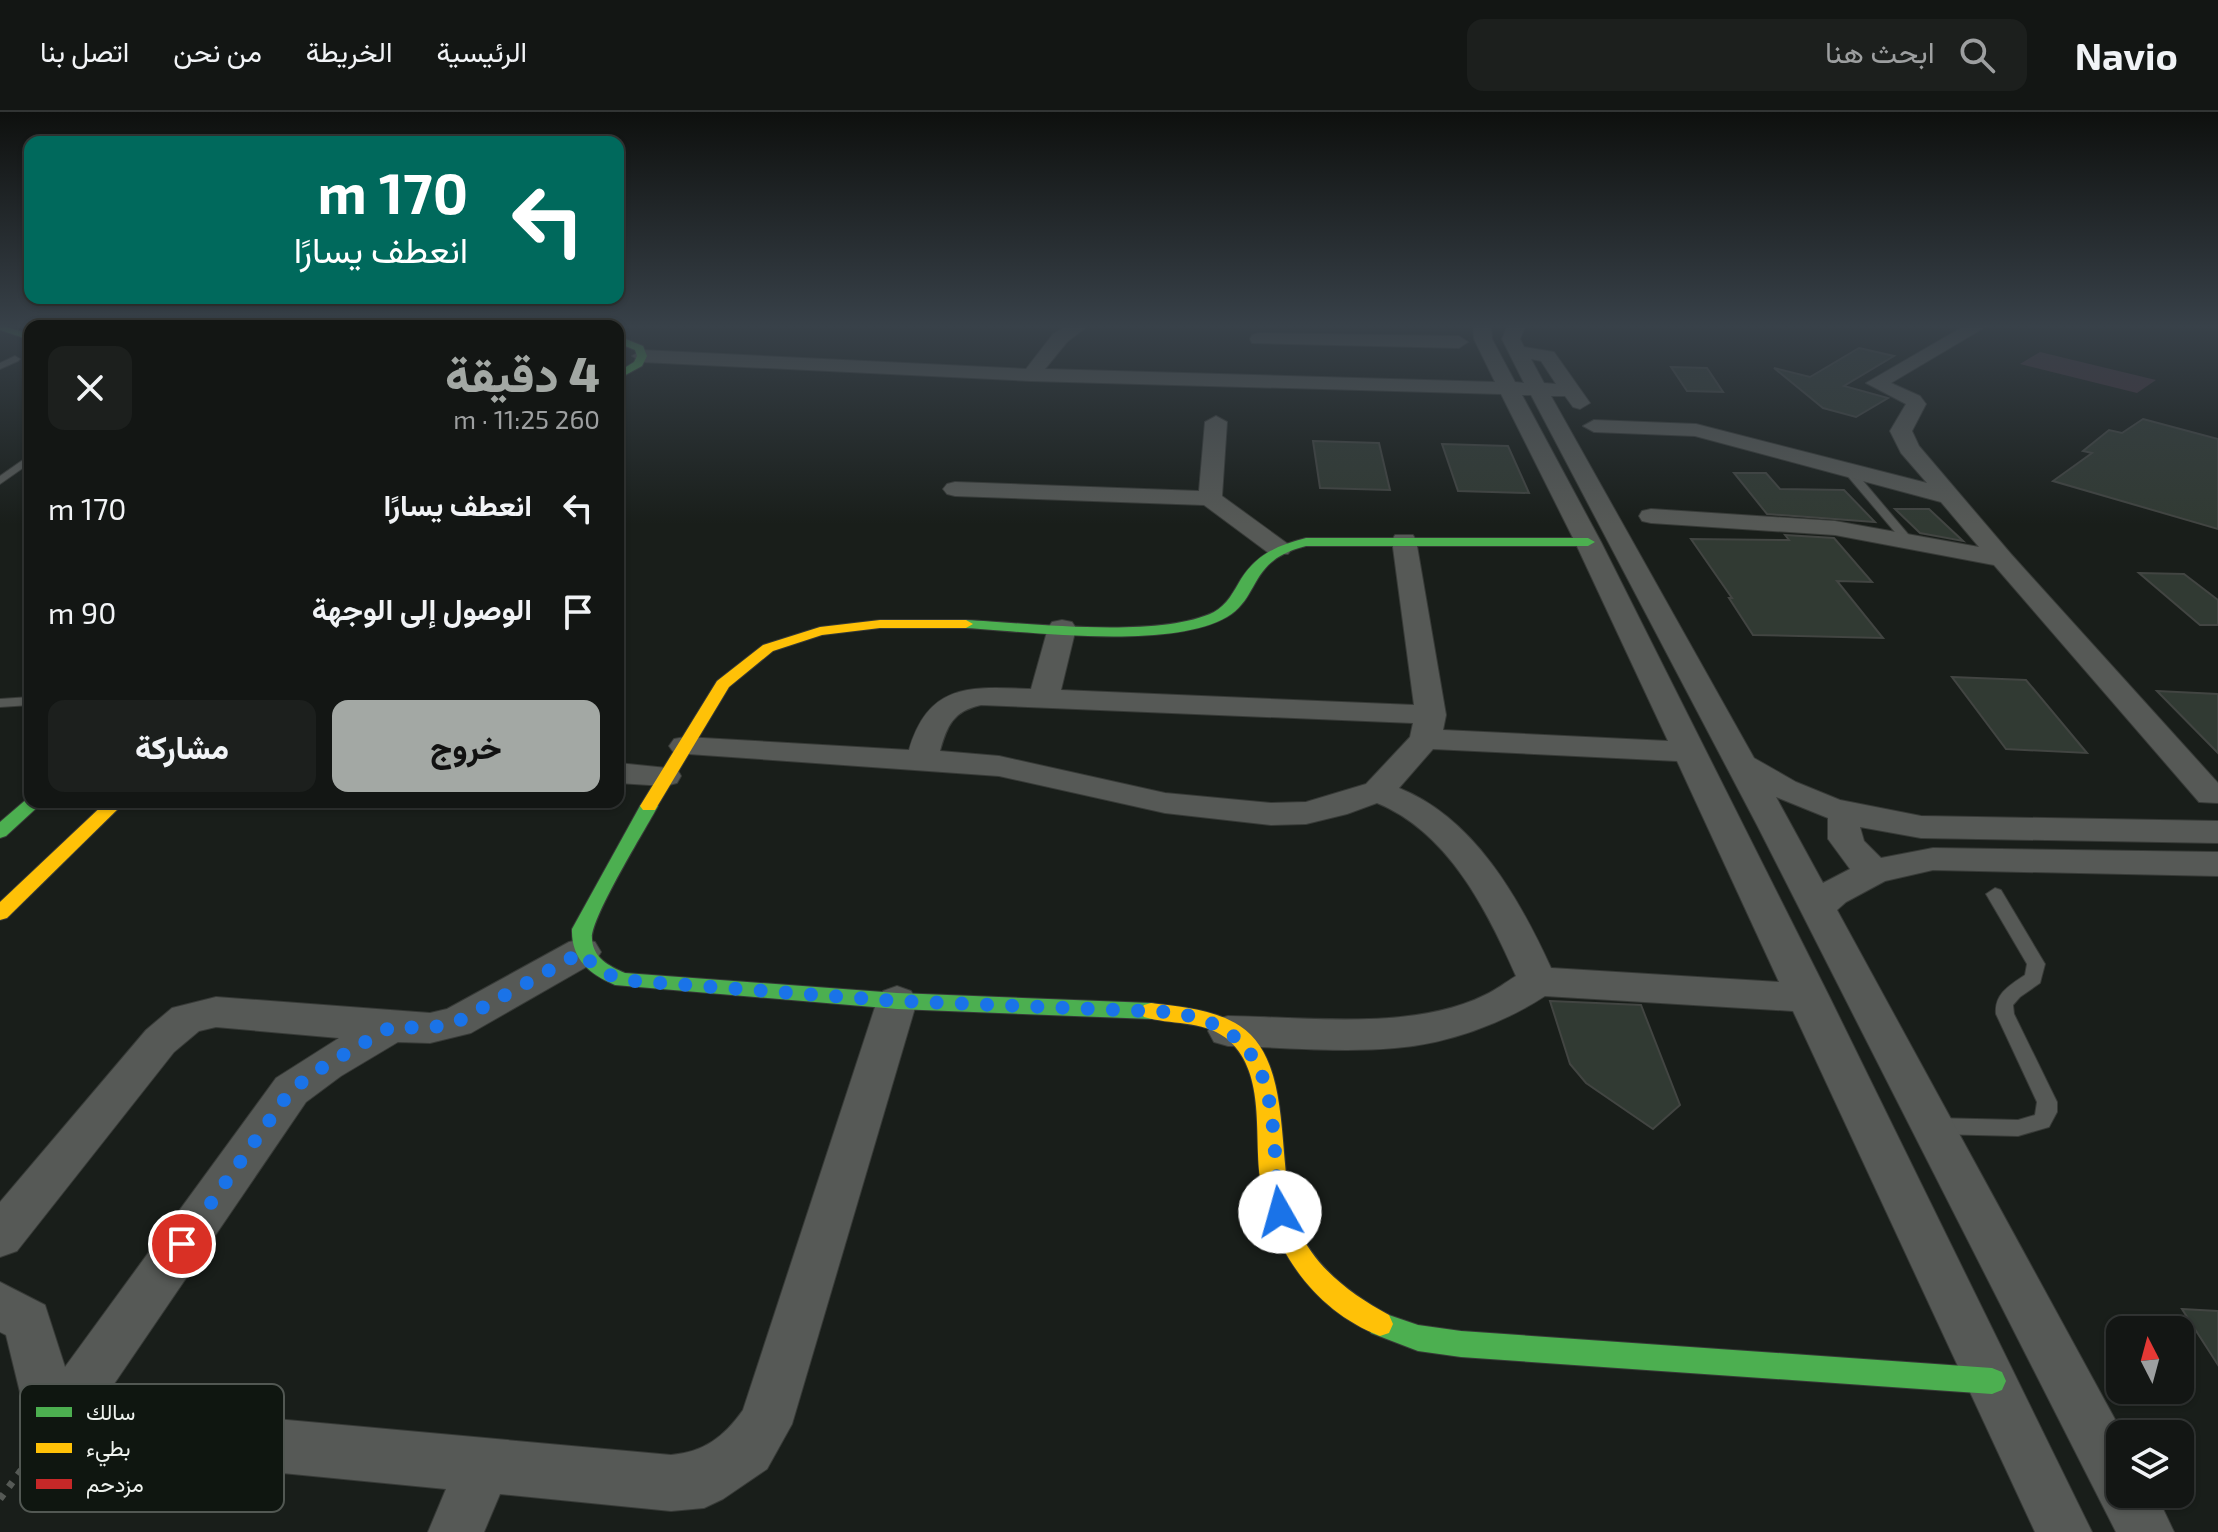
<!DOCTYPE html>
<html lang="ar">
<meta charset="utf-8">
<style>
:root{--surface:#131614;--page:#1c1f1d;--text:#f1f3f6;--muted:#9d9fa0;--line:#323534;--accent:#a3a8a4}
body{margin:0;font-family:"Exo 2",Vazirmatn,sans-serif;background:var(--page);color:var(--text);direction:rtl;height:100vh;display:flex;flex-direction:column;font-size:30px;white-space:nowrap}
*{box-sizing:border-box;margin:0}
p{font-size:26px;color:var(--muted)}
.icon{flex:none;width:44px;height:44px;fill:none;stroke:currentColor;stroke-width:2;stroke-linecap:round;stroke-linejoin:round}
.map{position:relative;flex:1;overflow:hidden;direction:ltr}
.panel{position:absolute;left:24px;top:208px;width:600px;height:488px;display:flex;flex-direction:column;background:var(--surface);border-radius:16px;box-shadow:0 2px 6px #0004,0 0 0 2px var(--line);direction:rtl}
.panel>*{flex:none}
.top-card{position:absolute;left:24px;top:24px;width:600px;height:168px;border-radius:16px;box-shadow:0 2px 6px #0004,0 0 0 2px var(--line);direction:rtl;background:#00695c;color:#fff;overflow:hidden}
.needle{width:52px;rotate:354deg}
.controls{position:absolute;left:2106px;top:1204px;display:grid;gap:16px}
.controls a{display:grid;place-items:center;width:88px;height:88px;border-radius:16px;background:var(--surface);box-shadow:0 2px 6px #0004,0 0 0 2px var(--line);font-size:40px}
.pin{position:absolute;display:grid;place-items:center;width:68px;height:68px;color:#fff;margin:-34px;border:4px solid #fff;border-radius:50%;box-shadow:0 2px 8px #0007}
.me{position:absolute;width:88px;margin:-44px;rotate:353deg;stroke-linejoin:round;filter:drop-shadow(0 0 6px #0008)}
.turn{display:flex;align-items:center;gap:28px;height:168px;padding:0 24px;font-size:36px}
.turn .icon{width:104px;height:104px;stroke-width:2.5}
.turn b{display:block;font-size:56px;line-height:68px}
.round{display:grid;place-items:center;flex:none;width:84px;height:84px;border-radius:16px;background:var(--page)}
.summary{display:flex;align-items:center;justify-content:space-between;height:136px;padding:0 24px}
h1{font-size:48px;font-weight:800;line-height:60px;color:var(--accent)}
.action{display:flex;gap:16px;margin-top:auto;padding:16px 24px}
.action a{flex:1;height:92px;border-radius:16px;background:var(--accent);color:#111;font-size:32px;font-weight:800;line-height:92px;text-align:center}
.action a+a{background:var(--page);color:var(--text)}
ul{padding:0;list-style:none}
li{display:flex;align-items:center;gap:24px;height:104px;padding:0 24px}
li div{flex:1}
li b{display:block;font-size:30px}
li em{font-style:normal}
header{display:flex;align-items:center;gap:48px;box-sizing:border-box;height:112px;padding:0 40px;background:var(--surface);border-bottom:2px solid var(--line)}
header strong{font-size:38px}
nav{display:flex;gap:44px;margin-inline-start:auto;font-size:28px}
.search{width:560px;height:72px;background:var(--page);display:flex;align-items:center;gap:20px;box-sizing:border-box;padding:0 28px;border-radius:16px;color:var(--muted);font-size:30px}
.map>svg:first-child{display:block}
</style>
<header>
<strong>Navio</strong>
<div class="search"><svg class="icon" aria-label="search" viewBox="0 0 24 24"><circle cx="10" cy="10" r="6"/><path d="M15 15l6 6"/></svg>ابحث هنا</div>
<nav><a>الرئيسية</a><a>الخريطة</a><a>من نحن</a><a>اتصل بنا</a></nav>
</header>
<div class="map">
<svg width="2218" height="1420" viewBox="0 0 2218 1420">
<rect width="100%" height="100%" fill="#191e1a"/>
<!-- green -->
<polygon fill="#43323c" points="2040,240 2156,268 2137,281 2020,252"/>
<!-- building -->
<g fill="#313a33" stroke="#424542" stroke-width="2">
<polygon points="1859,236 1894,244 1844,274 1888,286 1856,305 1823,296 1774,256 1810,265"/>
<polygon points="1671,255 1707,256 1723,280 1687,279"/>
<polygon points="2143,307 2218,327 2218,417 2053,369 2092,341 2083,339 2109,318 2122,321"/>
<polygon points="1313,329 1379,331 1390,378 1320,376"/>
<polygon points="1442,332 1508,334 1529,381 1458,379"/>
<polygon points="1734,361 1766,361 1780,377 1844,378 1875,410 1767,402"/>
<polygon points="1895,397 1929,397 1963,429 1920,421"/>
<polygon points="1785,423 1834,426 1872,470 1837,469 1883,526 1753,523 1729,486 1732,486 1691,427 1789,428"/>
<polygon points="2139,461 2184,462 2218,488 2218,513 2200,513"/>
<polygon points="1952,565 2026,568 2087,641 2006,637"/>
<polygon points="2157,579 2218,582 2218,641"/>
<polygon points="1550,889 1641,893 1680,993 1653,1017 1586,971 1570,952"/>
<polygon points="2182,1197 2218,1199 2218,1253"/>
</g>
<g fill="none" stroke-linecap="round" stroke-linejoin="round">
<!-- lane casing -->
<g stroke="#373a37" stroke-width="2">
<g id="lane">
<polygon points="15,244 20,247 18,249 0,257 0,251"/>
<polygon points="30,343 30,351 0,372 0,364"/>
<polygon points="1845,357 1853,357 1913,428 1913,432 1905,432 1845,361"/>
<polygon points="30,585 30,593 0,595 0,587"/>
<path d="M1995,776L2001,778L2045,852L2040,871L2020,885L2013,893L2014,902L2057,990V1000L2049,1015L2018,1024L1935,1022L1928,1020L1925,1014L1928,1008L1935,1006L2018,1008L2035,1003L2037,990L1996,902C1994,882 2010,873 2025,863L2027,852L1986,782Z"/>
</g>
</g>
<!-- street casing -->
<g stroke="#373a37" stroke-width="2">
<g id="street">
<path d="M1068,213H1089L1067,230L1045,257L1495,270L1474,227L1473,213H1491L1492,227L1515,270L1524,271L1502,227L1508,213H1526L1520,227L1524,235L1554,240L1590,291L1580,297L1573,295L1565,284H1551L1754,646L1796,670L1840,688L1921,704L2218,709V731L1921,726L1860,715L1864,729L1881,746L1933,736L2218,740V764L1933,758L1885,769L1846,790L1837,798L2123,1322H2120V1382H2156L2174,1420H2116L1757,713L1531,283H1522L1601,430L1830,886L2092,1420H2035L1793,899L1545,884C1502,912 1447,932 1395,936C1340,941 1283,935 1228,934L1214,930L1208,919L1214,908L1228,904C1306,905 1413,919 1485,883C1496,878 1506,870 1516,864C1487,798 1448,720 1377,691L1347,702L1306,712L1271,713L1165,701L999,664L674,641L669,634L674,627L685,625L909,638C929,570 971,575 1031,577L1048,516L1052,510L1062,508L1072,510L1076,516L1061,578L1414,593L1392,428L1395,423H1413L1416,428L1446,603L1443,618L1668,629L1575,430L1501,282L1031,269L642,250L632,244L642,238L1026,257L1053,222ZM1531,247L1541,249L1556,272L1544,271ZM981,593L1413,611L1410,625L1366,672L1306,690L1271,691L1165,681L999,644L940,639C947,614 953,599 981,593ZM1433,637L1677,649L1779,870L1551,856C1519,786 1474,706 1399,676ZM1776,685L1828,706V727L1850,757L1823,771Z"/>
<polygon points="1966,213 1987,214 1891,271 1920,284 1926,292 1912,319 1919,334 2011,442 2218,671 2218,691 2199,690 1994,453 1835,423 1651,411 1642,409 1639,404 1642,399 1651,397 1835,409 1979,435 1941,390 1695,324 1594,320 1583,314 1594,308 1696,312 1927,371 1901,341 1890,319 1906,292 1866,271"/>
<polygon points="1259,221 1459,224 1468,230 1459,236 1252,231 1250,227 1252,223"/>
<polygon points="1216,304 1227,310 1222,384 1288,432 1292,437 1288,442 1270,442 1204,393 955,384 947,382 943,377 947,372 955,370 1199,379 1205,310"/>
<polygon points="618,651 677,657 681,664 677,671 665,674 618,671"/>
<path d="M582,827L595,830L601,840L595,850L471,921L430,931L398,930L341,964L306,990L101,1291L671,1343C704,1340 724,1325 743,1298L877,889L883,879L897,874L911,879L917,889L792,1312L767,1357L723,1387L704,1396L671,1399L500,1382L484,1420H428L446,1377L55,1339L36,1332L28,1313L6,1223L0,1220V1170L45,1193L65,1255L276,966L339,926L216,915L199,919L174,940L17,1139L0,1145V1090L146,918L172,896L216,885L430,901L447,897L569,830Z"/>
</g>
</g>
<!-- fast casing -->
<g stroke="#373a37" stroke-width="2">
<g id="fast">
<polygon points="0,213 30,222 30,228 0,218"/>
<polygon points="618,224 643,234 647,244 642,254 618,267 618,260 634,250 637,244 635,238 618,231"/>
<path d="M1306,426H1588L1595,430L1588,434H1306C1248,448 1261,485 1227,505C1170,538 1032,520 966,516L959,512L966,508C1029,511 1160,527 1214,500C1227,493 1234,479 1241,467C1257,442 1278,433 1306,426Z"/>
<polygon points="28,686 30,690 43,690 6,724 0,726 0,710"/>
<path d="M649,689L658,694C645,718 590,807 592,827C593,846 609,854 625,861L897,881L1151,891L1158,893L1162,899L1158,905L1151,907L897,897L615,873C589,862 571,847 572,817L640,694Z"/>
<polygon points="1380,1200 1418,1213 1461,1219 1992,1256 2002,1260 2006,1269 2002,1278 1992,1282 1461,1245 1418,1239 1371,1221 1367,1212 1371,1203"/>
</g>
</g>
<!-- slow casing -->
<g stroke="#373a37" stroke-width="2">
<g id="slow">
<polygon points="880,508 966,508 973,512 966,516 880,516 822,523 773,539 729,575 655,698 643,698 640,694 717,569 763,533 820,515"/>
<polygon points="106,690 125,690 7,806 0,808 0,790"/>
<path d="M1151,891C1181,895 1214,897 1240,914C1297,952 1273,1057 1298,1116C1315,1156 1352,1183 1389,1203L1393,1212L1389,1221L1380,1224C1313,1198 1270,1135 1260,1065C1254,1020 1266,958 1226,926C1202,908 1170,913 1144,905L1140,899L1144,893Z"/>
</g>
</g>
<!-- jam casing -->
<g stroke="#373a37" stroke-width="2">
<polygon id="jam" points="577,213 588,213 576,214"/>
</g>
<!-- path -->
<polyline stroke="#565a56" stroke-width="7" stroke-dasharray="6 9" stroke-linecap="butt" points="0,1387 33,1342"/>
<!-- lane -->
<use href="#lane" fill="#565956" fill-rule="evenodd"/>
<!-- street -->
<use href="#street" fill="#565956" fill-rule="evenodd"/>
<!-- fast -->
<use href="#fast" fill="#4caf50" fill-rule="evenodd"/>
<!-- slow -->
<use href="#slow" fill="#ffc107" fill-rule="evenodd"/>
<!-- jam -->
<use href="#jam" fill="#c62828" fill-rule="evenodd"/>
</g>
<!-- sky -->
<linearGradient id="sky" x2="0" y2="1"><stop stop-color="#0e100e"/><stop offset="0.52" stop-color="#384149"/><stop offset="1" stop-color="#384149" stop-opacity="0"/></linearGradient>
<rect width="2218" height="412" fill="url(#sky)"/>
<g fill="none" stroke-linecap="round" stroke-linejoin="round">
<!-- route -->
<path stroke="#1a73e8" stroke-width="14" stroke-dasharray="0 25.2" d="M182,1132L291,978L326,953L391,915L430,916L457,910L582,840C593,855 604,861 622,868L897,889L1170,900C1288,918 1268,1006 1280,1100"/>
</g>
<!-- legend -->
<rect x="20" y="1272" width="264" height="128" rx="12" fill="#0f1610" stroke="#525853" stroke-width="2"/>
<rect x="36" y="1295" width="36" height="10" fill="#4caf50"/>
<rect x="36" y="1331" width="36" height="10" fill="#ffc107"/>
<rect x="36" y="1367" width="36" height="10" fill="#c62828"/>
<g font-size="22" fill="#eef2ee">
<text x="86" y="1308">سالك</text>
<text x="86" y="1344">بطيء</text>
<text x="86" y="1380">مزدحم</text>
</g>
</svg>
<div class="controls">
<a><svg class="needle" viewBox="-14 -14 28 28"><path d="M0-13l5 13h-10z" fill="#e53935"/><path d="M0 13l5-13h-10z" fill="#9d9fa0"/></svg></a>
<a><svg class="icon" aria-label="layers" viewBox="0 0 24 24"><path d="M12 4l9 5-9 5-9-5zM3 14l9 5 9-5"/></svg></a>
</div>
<div class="pin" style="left:182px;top:1132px;background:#d93025"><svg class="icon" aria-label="arrive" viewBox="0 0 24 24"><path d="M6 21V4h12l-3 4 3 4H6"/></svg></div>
<svg class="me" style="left:1280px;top:1100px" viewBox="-20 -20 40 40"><circle r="19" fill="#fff"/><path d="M0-13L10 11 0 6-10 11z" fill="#1a73e8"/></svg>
<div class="top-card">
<div class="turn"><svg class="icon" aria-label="left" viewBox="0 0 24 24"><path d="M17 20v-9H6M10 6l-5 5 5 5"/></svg><div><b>170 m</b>انعطف يسارًا</div></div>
</div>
<section class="panel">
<div class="summary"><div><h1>4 دقيقة</h1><p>260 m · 11:25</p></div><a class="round"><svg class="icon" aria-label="close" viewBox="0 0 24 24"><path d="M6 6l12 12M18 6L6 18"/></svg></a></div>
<ul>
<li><svg class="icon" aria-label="left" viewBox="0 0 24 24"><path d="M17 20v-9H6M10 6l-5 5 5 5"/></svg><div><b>انعطف يسارًا</b></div><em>170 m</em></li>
<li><svg class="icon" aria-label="arrive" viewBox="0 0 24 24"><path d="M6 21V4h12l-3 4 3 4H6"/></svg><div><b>الوصول إلى الوجهة</b></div><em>90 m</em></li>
</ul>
<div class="action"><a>خروج</a><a>مشاركة</a></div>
</section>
</div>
